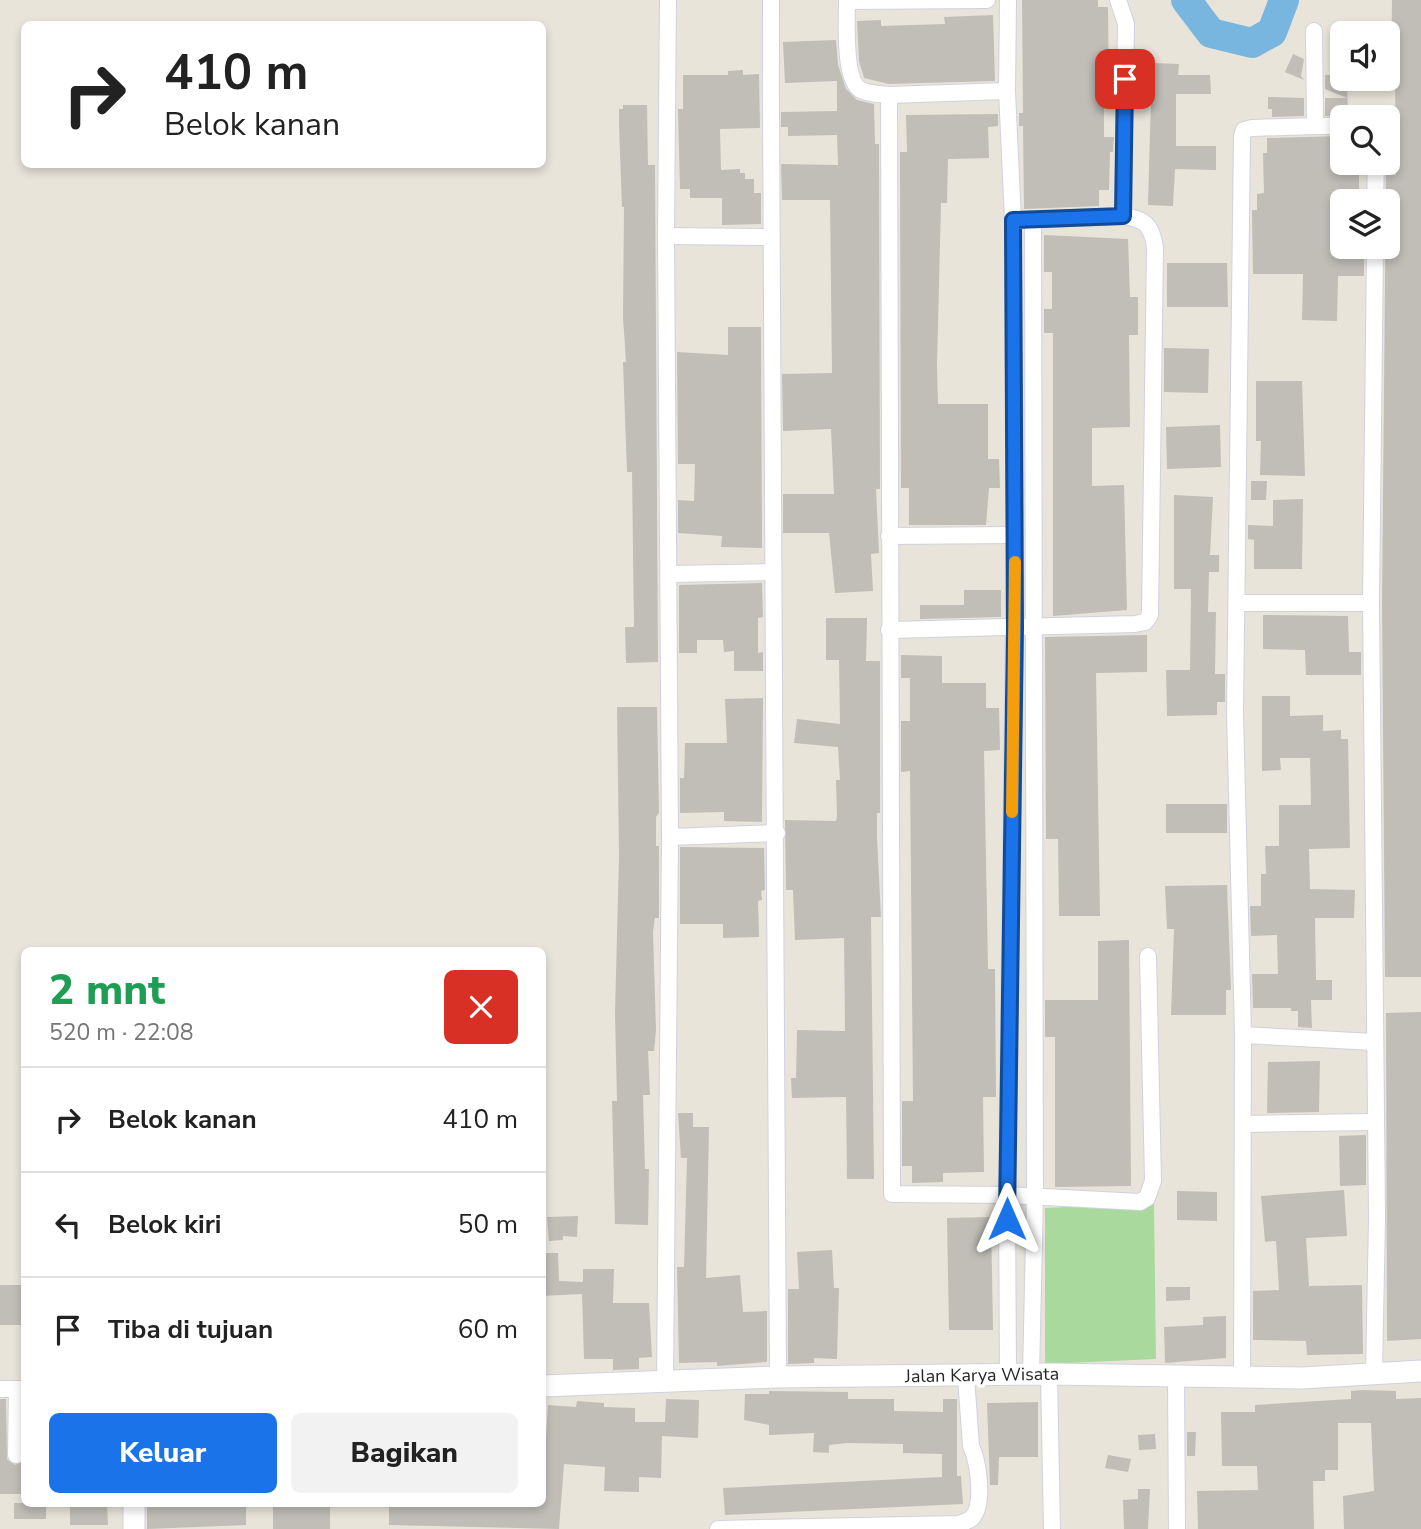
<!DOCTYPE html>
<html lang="id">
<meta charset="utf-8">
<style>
:root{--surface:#fff;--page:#f2f2f2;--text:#222;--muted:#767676;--line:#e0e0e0;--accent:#1a73e8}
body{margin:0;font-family:"Nunito Sans",sans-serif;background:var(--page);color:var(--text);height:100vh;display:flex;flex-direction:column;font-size:26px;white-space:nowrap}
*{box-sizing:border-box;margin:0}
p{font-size:23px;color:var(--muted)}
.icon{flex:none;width:38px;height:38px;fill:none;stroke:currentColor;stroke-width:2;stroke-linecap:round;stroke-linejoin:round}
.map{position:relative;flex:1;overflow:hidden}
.drawer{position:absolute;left:21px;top:947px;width:525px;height:560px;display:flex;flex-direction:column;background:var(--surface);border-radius:10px;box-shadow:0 4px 10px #0003}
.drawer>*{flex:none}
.hud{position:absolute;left:21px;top:21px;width:525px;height:147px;border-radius:10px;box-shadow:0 4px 10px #0003;background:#fff;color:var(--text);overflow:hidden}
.tools{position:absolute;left:1330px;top:21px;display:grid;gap:14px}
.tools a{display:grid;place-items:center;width:70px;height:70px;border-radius:10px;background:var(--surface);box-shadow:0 4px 10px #0003;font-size:35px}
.pin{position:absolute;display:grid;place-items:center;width:60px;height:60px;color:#fff;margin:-30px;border-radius:14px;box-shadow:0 4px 10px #0006}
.me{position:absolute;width:77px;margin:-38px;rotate:0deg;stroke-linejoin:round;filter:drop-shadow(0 0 5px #0008)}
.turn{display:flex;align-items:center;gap:24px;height:147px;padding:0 28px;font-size:32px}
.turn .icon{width:91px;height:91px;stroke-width:2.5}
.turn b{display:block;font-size:49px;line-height:60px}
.round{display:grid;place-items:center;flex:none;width:74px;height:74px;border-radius:10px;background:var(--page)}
.summary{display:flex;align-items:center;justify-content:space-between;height:119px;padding:0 28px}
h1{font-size:42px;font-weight:800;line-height:52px;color:#1e9e55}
.action{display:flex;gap:14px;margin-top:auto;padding:14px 28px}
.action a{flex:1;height:80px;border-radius:10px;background:var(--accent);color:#fff;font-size:28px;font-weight:800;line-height:80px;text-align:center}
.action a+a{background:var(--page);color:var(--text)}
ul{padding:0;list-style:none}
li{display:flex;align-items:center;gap:21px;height:105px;padding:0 28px;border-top:2px solid var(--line)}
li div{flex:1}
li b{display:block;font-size:26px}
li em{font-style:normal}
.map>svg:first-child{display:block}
</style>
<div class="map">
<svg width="1421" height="1529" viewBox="0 0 1421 1529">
<rect width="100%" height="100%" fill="#e8e4da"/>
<!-- green -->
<polygon fill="#a9d99d" points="1154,1203 1156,1359 1045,1364 1045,1208"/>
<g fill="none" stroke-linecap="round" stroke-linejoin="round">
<!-- river -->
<polyline stroke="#79b6df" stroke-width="30" points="1186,0 1211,33 1252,43 1272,32 1284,0"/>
</g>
<!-- building -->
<g fill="#c0beb7">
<polygon points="1022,0 1098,0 1098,7 1108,7 1109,105 1104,105 1104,137 1114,137 1113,152 1110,152 1109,190 1099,190 1099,206 1024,209 1023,126 1019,126 1019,113 1023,113"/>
<polygon points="1392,0 1421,0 1421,977 1385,977 1382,603 1386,175 1396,175 1395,75 1391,75"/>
<polygon points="993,15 995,81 889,84 864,78 859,61 857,21 881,20 881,26 945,24 944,17"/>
<polygon points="836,40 838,65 846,89 857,100 874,104 875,144 879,144 880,489 876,489 879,553 871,554 873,591 835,593 829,533 783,533 783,494 834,494 831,429 783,431 782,374 832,373 830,200 782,200 781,164 838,165 837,135 788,136 788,127 781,127 781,112 837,111 837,81 785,83 783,42"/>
<polygon points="1293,54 1304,59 1301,76 1304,80 1285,72"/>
<polygon points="1152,63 1179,64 1178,75 1210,75 1211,94 1176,94 1176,146 1216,146 1216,170 1175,169 1173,206 1148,205"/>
<polygon points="743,70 743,75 759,74 760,128 720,129 721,170 740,169 740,173 745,173 745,179 754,179 754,193 761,193 761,224 722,225 722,198 690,198 690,189 680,189 678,109 683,109 683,75 728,75 728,71"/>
<polygon points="1325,75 1342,75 1342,79 1347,79 1348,116 1325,116 1325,98 1347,98 1325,89"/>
<polygon points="1268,97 1304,98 1304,116 1272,117 1272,109 1268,109"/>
<polygon points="623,105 647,105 648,165 655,165 658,662 626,663 625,627 634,627 632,472 627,472 623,362 626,362 623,317 624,207 622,207 619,125 619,109 623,109"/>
<polygon points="998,114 998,126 988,127 989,158 948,159 947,203 941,203 937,365 938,404 988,404 988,459 999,459 1000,488 989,488 986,525 909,525 909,488 901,488 900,152 907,152 906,115"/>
<polygon points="1342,136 1342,163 1359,165 1359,193 1336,193 1336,237 1342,237 1342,247 1359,247 1359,250 1364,250 1364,276 1338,276 1337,321 1302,320 1303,274 1253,274 1252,210 1257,210 1257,194 1264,193 1263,153 1267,153 1267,138"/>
<polygon points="1044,235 1128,239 1130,297 1138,297 1138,335 1129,335 1130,427 1092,428 1092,486 1124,485 1127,610 1053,616 1053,333 1044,333 1044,309 1052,309 1052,272 1044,272"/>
<polygon points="1167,263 1227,263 1228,307 1167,307"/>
<polygon points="728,327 761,327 762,548 721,547 722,536 678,533 678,500 694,501 695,464 678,464 677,352 728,355"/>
<polygon points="1164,348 1209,349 1208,393 1164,392"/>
<polygon points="1256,381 1302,381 1305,476 1260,475 1261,441 1256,441"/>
<polygon points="1220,425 1221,467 1167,469 1166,427"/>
<polygon points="1251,481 1267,481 1266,500 1251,500"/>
<polygon points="1174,495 1213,497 1210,555 1219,555 1219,572 1209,572 1208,612 1216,612 1215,674 1225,674 1225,702 1217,702 1217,715 1167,716 1166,670 1190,670 1191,589 1174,589"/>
<polygon points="1303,499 1302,569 1254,569 1254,540 1248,539 1248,525 1273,526 1273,500"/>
<polygon points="762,583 763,617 758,618 758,653 763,652 763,671 734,671 734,651 724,652 723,640 697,640 697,653 679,653 679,585"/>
<polygon points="964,590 1001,590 1001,617 920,619 920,605 964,605"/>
<polygon points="1263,615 1348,616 1349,652 1361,652 1361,675 1306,675 1305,650 1263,649"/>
<polygon points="826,618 867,618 866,661 880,661 880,813 877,813 877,838 881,917 871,917 874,1179 847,1179 846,1097 792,1098 791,1078 796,1078 797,1030 845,1031 844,938 795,940 793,890 786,890 785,820 836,821 837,816 836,780 840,780 838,747 794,743 797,719 840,724 839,660 826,660"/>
<polygon points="1147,635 1147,672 1096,673 1100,916 1059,916 1058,839 1046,839 1045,637"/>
<polygon points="901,655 942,656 942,683 986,683 986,708 999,708 1000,750 984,751 988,969 995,969 996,1097 983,1097 984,1172 943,1173 943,1182 912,1183 912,1166 902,1166 902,1101 913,1101 910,771 901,772 901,721 910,721 910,678 901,678"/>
<polygon points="1262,696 1290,696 1290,716 1323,715 1323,731 1341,730 1341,739 1348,739 1350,848 1309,849 1310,889 1355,890 1354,918 1315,918 1316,980 1332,980 1332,1000 1311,1000 1312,1028 1298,1027 1298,1011 1291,1011 1291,1008 1253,1008 1252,974 1278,974 1277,935 1251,936 1250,906 1261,906 1261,874 1266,874 1265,846 1279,846 1279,805 1311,805 1310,758 1280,758 1281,770 1262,771"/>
<polygon points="763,698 762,822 724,821 724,812 680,813 680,778 684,778 685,743 727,743 725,699"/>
<polygon points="617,707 657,707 659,813 656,817 656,846 659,846 659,918 655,918 653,932 656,1030 654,1051 648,1051 650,1095 643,1095 645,1169 649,1169 648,1225 615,1224 612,1101 617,1101 615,1014 619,855"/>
<rect x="1166" y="804" width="61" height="29"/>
<polygon points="680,847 764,848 765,890 761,891 762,900 758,901 759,937 723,938 723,924 680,924"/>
<polygon points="1227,885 1231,990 1226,990 1226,1015 1171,1015 1174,929 1167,929 1165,886"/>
<polygon points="1129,940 1131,1186 1055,1187 1055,1037 1045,1037 1045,1000 1098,1000 1098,941"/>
<polygon points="1421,1012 1421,1339 1387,1341 1386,1013"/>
<polygon points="1320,1061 1319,1112 1267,1113 1268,1062"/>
<polygon points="678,1113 693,1113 693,1127 709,1127 706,1278 740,1275 743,1312 767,1311 767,1362 717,1366 717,1362 679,1363 677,1267 684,1267 687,1158 681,1158"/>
<polygon points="1366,1135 1366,1185 1340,1186 1339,1136"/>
<polygon points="1344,1190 1347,1236 1306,1238 1309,1286 1362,1285 1363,1354 1307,1355 1306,1341 1253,1340 1253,1291 1279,1290 1276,1241 1265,1242 1261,1196"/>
<polygon points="1177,1191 1217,1192 1217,1221 1177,1220"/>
<polygon points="578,1216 577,1237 563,1236 563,1240 549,1241 547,1217"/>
<polygon points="991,1217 993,1330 949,1330 947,1218"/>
<polygon points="832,1250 834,1288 839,1288 837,1359 814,1358 814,1363 788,1364 788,1289 799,1289 797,1252"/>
<polygon points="542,1253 558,1253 559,1281 583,1282 583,1269 614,1269 613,1303 649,1303 652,1357 639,1358 639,1369 613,1370 613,1359 584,1359 582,1294 542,1296"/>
<rect x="0" y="1285" width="24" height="40"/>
<polygon points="1166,1287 1190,1287 1190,1300 1166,1301"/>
<polygon points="1226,1316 1226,1358 1165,1363 1164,1327 1203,1325 1203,1317"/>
<polygon points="1363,1390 1396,1391 1396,1399 1421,1398 1421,1529 1344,1529 1343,1496 1374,1491 1371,1423 1338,1423 1338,1470 1325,1470 1325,1481 1313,1481 1314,1529 1198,1529 1197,1491 1258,1490 1257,1466 1222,1466 1221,1412 1255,1412 1255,1405 1351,1399 1351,1391"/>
<polygon points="769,1391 848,1392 848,1399 894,1399 894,1411 943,1412 943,1399 957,1399 957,1476 961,1476 963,1504 725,1515 723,1488 942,1477 942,1454 903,1453 903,1444 847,1443 829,1445 829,1453 813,1452 814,1433 769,1435 769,1425 744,1420 745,1394 769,1394"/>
<polygon points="0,1399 6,1399 7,1459 15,1465 24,1461 24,1494 0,1494"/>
<polygon points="666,1399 699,1400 698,1438 662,1436 661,1478 639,1477 639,1492 604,1491 605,1467 564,1464 559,1529 389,1525 389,1503 542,1503 548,1405 576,1407 577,1401 604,1403 604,1407 635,1408 635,1422 665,1422"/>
<polygon points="1038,1402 1038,1457 999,1457 998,1485 990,1485 987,1403"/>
<polygon points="1187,1432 1196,1432 1195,1456 1187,1456"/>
<polygon points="1155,1434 1156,1449 1139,1450 1138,1435"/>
<polygon points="1108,1455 1131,1459 1128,1472 1105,1468"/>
<polygon points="1138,1489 1150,1489 1148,1529 1124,1529 1123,1500 1138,1499"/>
<rect x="14" y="1503" width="32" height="16"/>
<polygon points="70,1503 107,1503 108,1525 70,1525"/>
<polygon points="147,1503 246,1503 246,1525 147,1529"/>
<polygon points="289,1503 330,1503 330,1529 273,1529 273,1507 289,1507"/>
</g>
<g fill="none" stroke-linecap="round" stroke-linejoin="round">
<!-- minor casing -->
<g stroke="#d0d1df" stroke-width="18">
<g id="minor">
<path d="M771,0C770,459 777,918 778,1377"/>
<path d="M847,0C847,19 843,81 861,90C869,94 880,94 889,95L892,1194L1007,1195L1140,1202L1147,1198L1153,1181L1148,956"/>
<polyline points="1008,0 1007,91 1013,220 1015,535 1007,1195 1008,1375"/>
<polyline points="847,1 987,0"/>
<polyline points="1314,31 1315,126 1342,126"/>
<polyline points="889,95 1007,91"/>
<polyline points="1375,201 1376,163"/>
<polyline points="1023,220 1123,216"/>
<polyline points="666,236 771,237"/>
<polyline points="889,536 1015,535"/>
<polyline points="670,574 771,572"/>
<polyline points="1237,603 1371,603"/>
<path d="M889,630L1135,624L1145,622L1150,615L1155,248C1152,225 1145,219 1123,216L1126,24L1118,0"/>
<polyline points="670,837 777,833"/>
<polyline points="1243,1035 1374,1042"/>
<polyline points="1243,1124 1375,1122"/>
<polyline points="1374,1373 1377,1217 1371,603 1375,247"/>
<polyline points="1031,1374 1035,1196 1033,220"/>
<polyline points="1049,1374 1052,1529"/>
<polyline points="1176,1377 1177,1529"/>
<polyline points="1242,1378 1243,1035 1235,713 1242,136 1244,130 1252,128 1315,126"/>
<polyline points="665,1382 670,837 666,236 668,0"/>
<polyline points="0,1389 24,1389"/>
<polyline points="16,1455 17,1389"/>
<path d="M718,1529L957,1524C962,1523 968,1521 972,1518C985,1504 978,1461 971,1446L966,1377"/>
</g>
</g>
<!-- tertiary casing -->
<g stroke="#d0d1df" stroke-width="23">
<g id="tertiary">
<polyline points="542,1386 778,1377 1049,1374 1302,1378 1421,1371"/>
<polyline points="134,1529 134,1503"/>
</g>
</g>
<!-- minor -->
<use href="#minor" stroke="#fff" stroke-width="16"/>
<!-- tertiary -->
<use href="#tertiary" stroke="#fff" stroke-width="21"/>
</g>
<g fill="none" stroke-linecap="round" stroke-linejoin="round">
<!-- route casing -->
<g stroke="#114b97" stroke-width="18">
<polyline id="route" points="1007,1219 1015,627 1013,220 1123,216 1125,79"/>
</g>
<!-- route -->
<use href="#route" stroke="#1a73e8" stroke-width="12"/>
<!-- slow -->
<polyline stroke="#f59e0b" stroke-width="12" points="1012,812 1015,562"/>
</g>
<g text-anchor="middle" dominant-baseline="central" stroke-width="7" stroke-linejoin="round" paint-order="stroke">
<!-- street labels -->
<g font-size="18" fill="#272727" stroke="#fff">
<text transform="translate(982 1375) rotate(-1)">Jalan Karya Wisata</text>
</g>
</g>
</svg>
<div class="tools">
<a><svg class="icon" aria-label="sound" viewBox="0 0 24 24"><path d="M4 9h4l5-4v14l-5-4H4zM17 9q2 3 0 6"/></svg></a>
<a><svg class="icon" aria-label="search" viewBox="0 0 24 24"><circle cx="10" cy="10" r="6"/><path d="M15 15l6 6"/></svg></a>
<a><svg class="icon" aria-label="layers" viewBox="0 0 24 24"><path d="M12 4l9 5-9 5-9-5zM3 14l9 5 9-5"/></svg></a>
</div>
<div class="pin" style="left:1125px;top:79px;background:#d93025"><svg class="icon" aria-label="arrive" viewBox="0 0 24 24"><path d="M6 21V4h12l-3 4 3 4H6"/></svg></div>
<svg class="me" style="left:1007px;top:1219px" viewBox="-20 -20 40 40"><path d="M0-17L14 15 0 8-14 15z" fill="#1a73e8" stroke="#fff" stroke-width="4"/></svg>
<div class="hud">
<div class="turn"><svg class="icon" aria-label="right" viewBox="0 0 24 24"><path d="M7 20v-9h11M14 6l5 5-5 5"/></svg><div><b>410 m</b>Belok kanan</div></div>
</div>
<section class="drawer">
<div class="summary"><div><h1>2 mnt</h1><p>520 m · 22:08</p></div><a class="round" style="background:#d93025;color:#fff"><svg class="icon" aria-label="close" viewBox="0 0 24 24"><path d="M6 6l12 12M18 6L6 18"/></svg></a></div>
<ul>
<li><svg class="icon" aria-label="right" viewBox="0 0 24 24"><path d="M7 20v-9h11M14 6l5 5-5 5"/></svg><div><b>Belok kanan</b></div><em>410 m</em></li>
<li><svg class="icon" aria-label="left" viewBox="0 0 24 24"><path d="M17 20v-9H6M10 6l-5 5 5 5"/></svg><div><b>Belok kiri</b></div><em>50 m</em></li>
<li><svg class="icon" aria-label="arrive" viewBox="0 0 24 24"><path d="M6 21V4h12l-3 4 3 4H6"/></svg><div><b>Tiba di tujuan</b></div><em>60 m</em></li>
</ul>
<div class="action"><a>Keluar</a><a>Bagikan</a></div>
</section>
</div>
